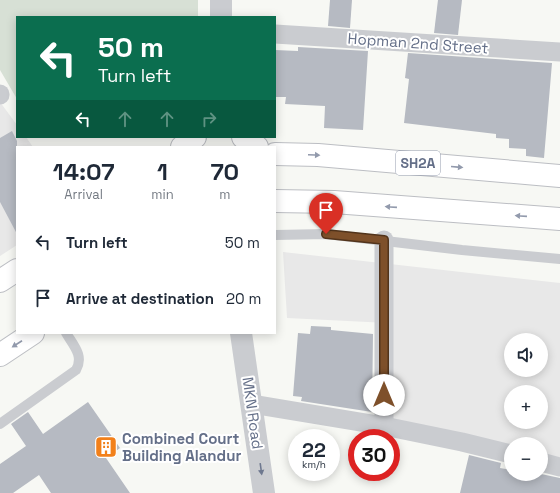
<!DOCTYPE html>
<meta charset="utf-8">
<style>
:root{--surface:#fff;--page:#f2f2f3;--text:#1f2937;--muted:#747a83}
body{margin:0;font-family:"Space Grotesk",sans-serif;background:var(--page);color:var(--text);height:100vh;display:flex;flex-direction:column;font-size:15px;white-space:nowrap}
*{box-sizing:border-box;margin:0}
p{font-size:13px;color:var(--muted)}
.icon{flex:none;width:22px;height:22px;fill:none;stroke:currentColor;stroke-width:2;stroke-linecap:round;stroke-linejoin:round}
.map{position:relative;flex:1;overflow:hidden}
.sheet{position:absolute;left:16px;top:146px;width:260px;height:188px;display:flex;flex-direction:column;background:var(--surface);border-radius:0px;box-shadow:0 2px 10px #0003}
.sheet>*{flex:none}
.guide{position:absolute;left:16px;top:16px;width:260px;height:122px;border-radius:0px;box-shadow:0 2px 10px #0003;background:#0b6e4f;color:#fff;overflow:hidden}
.tools{position:absolute;left:504px;top:333px;display:grid;gap:8px}
.tools a{display:grid;place-items:center;width:44px;height:44px;border-radius:50%;background:var(--surface);box-shadow:0 2px 10px #0003;font-size:20px}
.speed{position:absolute;left:288px;top:429px;display:flex;gap:8px;font-size:20px;font-weight:700;text-align:center}
.speed>*{display:grid;place-content:center;width:52px;height:52px;border-radius:50%;background:var(--surface);box-shadow:0 2px 10px #0003;line-height:1}
.speed small{font-size:10px;font-weight:400}
.speed .limit{border:6px solid #d22;background:#fff;color:#111}
.pin{position:absolute;display:grid;place-items:center;width:34px;height:34px;color:#fff;margin:-41px -17px;border-radius:50% 50% 50% 0;rotate:-45deg;box-shadow:0 0 4px #0007}
.pin .icon{rotate:45deg}
.me{position:absolute;width:44px;margin:-22px;rotate:0deg;stroke-linejoin:round;filter:drop-shadow(0 0 3px #0008)}
.turn{display:flex;align-items:center;gap:14px;height:84px;padding:0 16px;font-size:18px}
.turn .icon{width:52px;height:52px;stroke-width:2.5}
.turn b{display:block;font-size:28px;line-height:34px}
.lanes{display:flex;align-items:center;height:38px;padding:0 16px;background:#0003;justify-content:center;gap:20px;direction:ltr}
.lanes .off{opacity:.35}
.eta{display:flex;justify-content:space-evenly;align-items:center;height:68px;text-align:center}
.eta b{font-size:24px;font-weight:600;line-height:28px}
ul{padding:0;list-style:none}
li{display:flex;align-items:center;gap:12px;height:56px;padding:0 16px}
li div{flex:1}
li b{display:block;font-size:15px}
li em{font-style:normal}
.map>svg:first-child{display:block}
</style>
<div class="map">
<svg width="560" height="493" viewBox="0 0 560 493">
<rect width="100%" height="100%" fill="#f7f8f4"/>
<!-- built -->
<g fill="#e8e8e8" fill-rule="evenodd">
<polygon points="0,102 17,125 17,137 26,137 33,147 17,147 17,245 0,256"/>
<path d="M283,252L560,283V460L541,454V444L511,445L389,418L388,323L287,318ZM511,340H541V370H511ZM511,392H541V422H511Z"/>
</g>
<!-- green -->
<polygon fill="#d7e0d5" points="0,0 198,0 198,17 17,17 17,99 0,70"/>
<!-- building -->
<g fill="#b6bac2">
<polygon points="330,0 352,0 350,28 328,26"/>
<polygon points="438,0 462,0 458,35 434,33"/>
<polygon points="298,47 368,51 363,130 324,128 325,106 285,104 286,97 275,97 275,50 298,51"/>
<polygon points="408,53 552,63 544,158 526,156 526,149 509,148 509,139 496,138 496,134 404,123 409,79 405,78"/>
<polygon points="12,131 17,141 17,234 0,202 0,138"/>
<polygon points="311,326 331,327 331,330 373,334 372,412 301,401 302,397 293,396 298,333 310,334"/>
<polygon points="88,402 120,448 106,458 130,493 51,493 39,475 13,493 0,493 0,464 26,446 11,424 28,412 43,434"/>
<polygon points="469,455 501,463 500,468 511,470 511,474 541,474 560,478 560,493 460,493"/>
</g>
<g fill="none" stroke-linecap="round" stroke-linejoin="round">
<!-- primary casing -->
<g stroke="#bcbec3" stroke-width="24">
<g id="primary">
<polyline points="243,137 247,138 257,147"/>
<polyline points="182,147 191,139 195,137"/>
<polyline points="275,154 318,155 560,176"/>
<polyline points="275,201 334,202 560,219"/>
<polyline points="0,281 17,270"/>
<polyline points="0,355 33,333"/>
</g>
</g>
<!-- service -->
<g stroke="#caccd0" stroke-width="10">
<polyline points="275,235 326,234 462,250 560,259"/>
<path d="M0,424L76,370C84,356 74,346 66,333"/>
</g>
<!-- minor -->
<g stroke="#caccd0" stroke-width="19">
<polyline points="275,34 560,52"/>
<polyline points="0,94 0,95"/>
<polyline points="252,404 384,426 462,442 511,454"/>
<polyline points="384,426 384,240"/>
<polyline points="541,462 560,467"/>
</g>
<!-- tertiary -->
<g stroke="#caccd0" stroke-width="22">
<polyline points="221,0 221,17"/>
<polyline points="241,333 264,493"/>
</g>
<!-- primary -->
<use href="#primary" stroke="#fff" stroke-width="22"/>
</g>
<!-- one-way arrows -->
<defs><path id="oneway-solid" d="M-6-.8H1V-3.2L6.5 0L1 3.2V.8H-6Z"/></defs>
<g fill="#929aac">
<use href="#oneway-solid" transform="translate(314 155) rotate(2)"/>
<use href="#oneway-solid" transform="translate(457 167) rotate(5)"/>
<use href="#oneway-solid" transform="translate(391 207) rotate(-176)"/>
<use href="#oneway-solid" transform="translate(521 216) rotate(-176)"/>
<use href="#oneway-solid" transform="translate(17 344) rotate(147)"/>
</g>
<use fill="#6e788f" href="#oneway-solid" transform="translate(261 469) rotate(82)"/>
<g fill="none" stroke-linecap="round" stroke-linejoin="round">
<!-- route casing -->
<g stroke="#52341b" stroke-width="10">
<polyline id="route" points="326,234 384,240 384,395"/>
</g>
<!-- route -->
<use href="#route" stroke="#7e502a" stroke-width="7"/>
</g>
<!-- icons -->
<defs>
<g id="building-square" transform="scale(1.15)"><rect x="-9" y="-9" width="18" height="18" rx="4" fill="#f2801a" stroke="#fff"/><path d="M-4-6H4V6H1V3H-1V6H-4ZM-2.5-4.3h1.7v1.8h-1.7ZM.8-4.3h1.7v1.8H.8ZM-2.5-1h1.7V.8h-1.7ZM.8-1h1.7V.8H.8Z" fill="#fff"/></g>
</defs>
<g fill-rule="evenodd">
<use href="#building-square" x="106" y="447"/>
</g>
<g text-anchor="middle" dominant-baseline="central" stroke-width="4" stroke-linejoin="round" paint-order="stroke">
<!-- shield labels -->
<rect fill="#fff" stroke="#929aac" stroke-width="1" x="396" y="151" width="44" height="24" rx="3"/>
<g font-size="14" font-weight="bold" fill="#646f88">
<text x="418" y="163">SH2A</text>
</g>
<!-- street labels -->
<g font-size="15" fill="#646f88" stroke="#fff">
<text transform="translate(418 43) rotate(4)">Hopman 2nd Street</text>
<text transform="translate(253 413) rotate(82)">MKN Road</text>
</g>
<!-- poi labels -->
<g font-size="15" font-weight="bold" fill="#646f88" stroke="#fff" text-anchor="start">
<text x="122" y="438">Combined Court<tspan x="122" dy="17">Building Alandur</tspan></text>
</g>
</g>
</svg>
<div class="tools">
<a><svg class="icon" aria-label="sound" viewBox="0 0 24 24"><path d="M4 9h4l5-4v14l-5-4H4zM17 9q2 3 0 6"/></svg></a>
<a>+</a>
<a>−</a>
</div>
<div class="speed"><div>22<small>km/h</small></div><div class="limit">30</div></div>
<div class="pin" style="left:326px;top:234px;background:#d93025"><svg class="icon" aria-label="arrive" viewBox="0 0 24 24"><path d="M6 21V4h12l-3 4 3 4H6"/></svg></div>
<svg class="me" style="left:384px;top:395px" viewBox="-20 -20 40 40"><circle r="19" fill="#fff"/><path d="M0-13L10 11 0 6-10 11z" fill="#7e502a"/></svg>
<div class="guide">
<div class="turn"><svg class="icon" aria-label="left" viewBox="0 0 24 24"><path d="M17 20v-9H6M10 6l-5 5 5 5"/></svg><div><b>50 m</b>Turn left</div></div>
<div class="lanes"><svg class="icon" aria-label="left" viewBox="0 0 24 24"><path d="M17 20v-9H6M10 6l-5 5 5 5"/></svg><svg class="icon off" aria-label="ahead" viewBox="0 0 24 24"><path d="M12 20V5M6 11l6-6 6 6"/></svg><svg class="icon off" aria-label="ahead" viewBox="0 0 24 24"><path d="M12 20V5M6 11l6-6 6 6"/></svg><svg class="icon off" aria-label="right" viewBox="0 0 24 24"><path d="M7 20v-9h11M14 6l5 5-5 5"/></svg></div>
</div>
<section class="sheet">
<div class="eta">
<div><b>14:07</b><p>Arrival</p></div>
<div><b>1</b><p>min</p></div>
<div><b>70</b><p>m</p></div>
</div>
<ul>
<li><svg class="icon" aria-label="left" viewBox="0 0 24 24"><path d="M17 20v-9H6M10 6l-5 5 5 5"/></svg><div><b>Turn left</b></div><em>50 m</em></li>
<li><svg class="icon" aria-label="arrive" viewBox="0 0 24 24"><path d="M6 21V4h12l-3 4 3 4H6"/></svg><div><b>Arrive at destination</b></div><em>20 m</em></li>
</ul>
</section>
</div>
